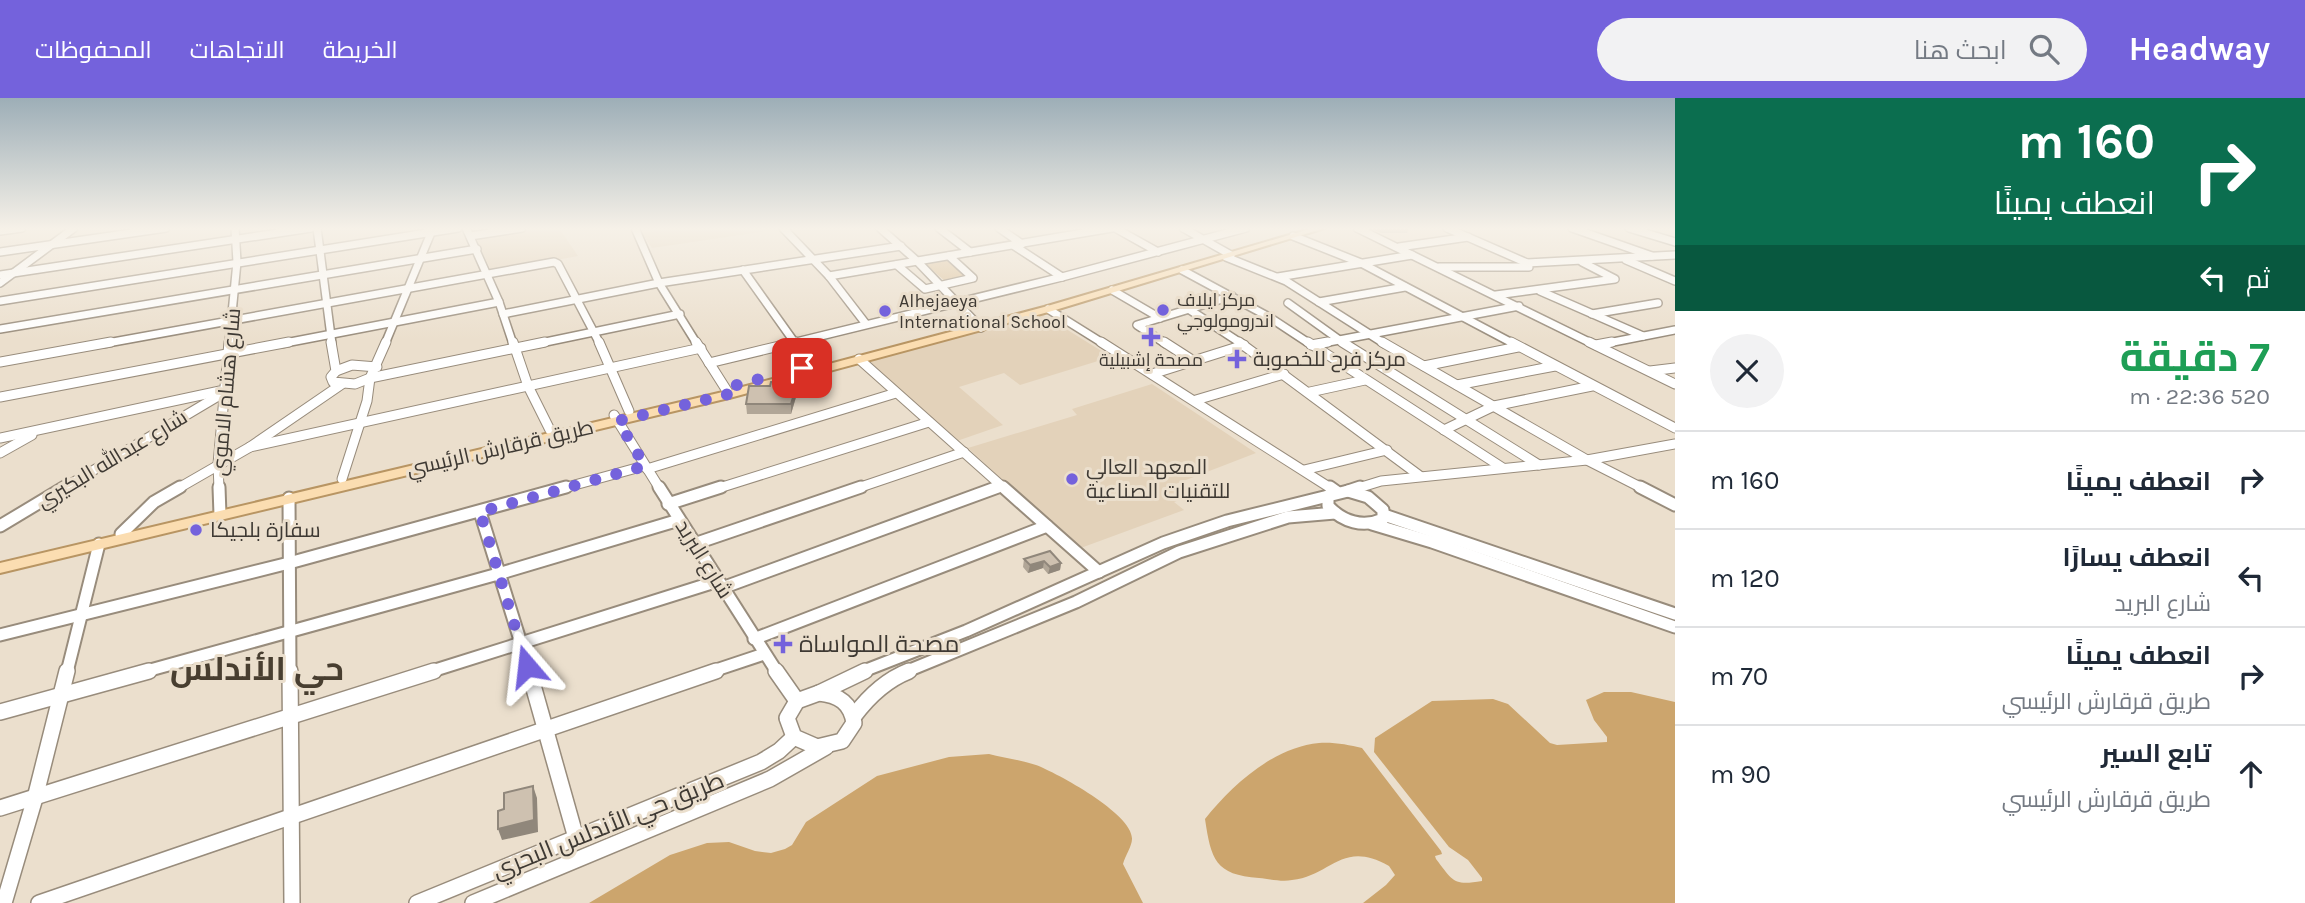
<!DOCTYPE html>
<html lang="ar">
<meta charset="utf-8">
<style>
:root{--surface:#fff;--page:#f2f2f3;--text:#1f2937;--muted:#747a83;--line:#e0e1e3;--accent:#7462dc}
body{margin:0;font-family:Karla,Cairo,sans-serif;background:var(--page);color:var(--text);direction:rtl;height:100vh;display:flex;flex-direction:column;font-size:26px;white-space:nowrap}
*{box-sizing:border-box;margin:0}
p{font-size:23px;color:var(--muted)}
.icon{flex:none;width:38px;height:38px;fill:none;stroke:currentColor;stroke-width:2;stroke-linecap:round;stroke-linejoin:round}
.map{position:relative;flex:1;overflow:hidden;direction:ltr}
.side{display:flex;flex-direction:column;background:var(--surface);width:630px}
.side>*{flex:none}
.guide{background:#0b6e4f;color:#fff;overflow:hidden}
.pin{position:absolute;display:grid;place-items:center;width:60px;height:60px;color:#fff;margin:-30px;border-radius:14px;box-shadow:0 4px 10px #0006}
.me{position:absolute;width:77px;margin:-38px;rotate:343deg;stroke-linejoin:round;filter:drop-shadow(0 0 5px #0008)}
.turn{display:flex;align-items:center;gap:24px;height:147px;padding:0 35px;font-size:32px}
.turn .icon{width:91px;height:91px;stroke-width:2.5}
.turn b{display:block;font-size:49px;line-height:60px}
.then{display:flex;align-items:center;height:66px;padding:0 35px;background:#0003;gap:14px;font-size:26px}
.round{display:grid;place-items:center;flex:none;width:74px;height:74px;border-radius:37px;background:var(--page)}
.headline{display:flex;align-items:center;justify-content:space-between;height:119px;padding:0 35px}
h1{font-size:42px;font-weight:700;line-height:52px;color:#1e9e55}
ul{padding:0;list-style:none}
li{display:flex;align-items:center;gap:21px;height:98px;padding:0 35px;border-top:2px solid var(--line)}
li div{flex:1}
li b{display:block;font-size:26px}
li em{font-style:normal}
header{display:flex;align-items:center;gap:42px;box-sizing:border-box;height:98px;padding:0 35px;background:var(--accent);color:#fff}
header strong{font-size:33px}
nav{display:flex;gap:38px;margin-inline-start:auto;font-size:24px}
.search{width:490px;height:63px;background:var(--page);display:flex;align-items:center;gap:18px;box-sizing:border-box;padding:0 24px;border-radius:38px;color:var(--muted);font-size:26px}
main{display:flex;flex:1;min-height:0}
.map>svg:first-child{display:block}
</style>
<header>
<strong>Headway</strong>
<div class="search"><svg class="icon" aria-label="search" viewBox="0 0 24 24"><circle cx="10" cy="10" r="6"/><path d="M15 15l6 6"/></svg>ابحث هنا</div>
<nav><a>الخريطة</a><a>الاتجاهات</a><a>المحفوظات</a></nav>
</header>
<main>
<section class="side">
<div class="guide">
<div class="turn"><svg class="icon" aria-label="right" viewBox="0 0 24 24"><path d="M7 20v-9h11M14 6l5 5-5 5"/></svg><div><b>160 m</b>انعطف يمينًا</div></div>
<div class="then">ثم<svg class="icon" aria-label="left" viewBox="0 0 24 24"><path d="M17 20v-9H6M10 6l-5 5 5 5"/></svg></div>
</div>
<div class="headline"><div><h1>7 دقيقة</h1><p>520 m · 22:36</p></div><a class="round"><svg class="icon" aria-label="close" viewBox="0 0 24 24"><path d="M6 6l12 12M18 6L6 18"/></svg></a></div>
<ul>
<li><svg class="icon" aria-label="right" viewBox="0 0 24 24"><path d="M7 20v-9h11M14 6l5 5-5 5"/></svg><div><b>انعطف يمينًا</b></div><em>160 m</em></li>
<li><svg class="icon" aria-label="left" viewBox="0 0 24 24"><path d="M17 20v-9H6M10 6l-5 5 5 5"/></svg><div><b>انعطف يسارًا</b><p>شارع البريد</p></div><em>120 m</em></li>
<li><svg class="icon" aria-label="right" viewBox="0 0 24 24"><path d="M7 20v-9h11M14 6l5 5-5 5"/></svg><div><b>انعطف يمينًا</b><p>طريق قرقارش الرئيسي</p></div><em>70 m</em></li>
<li><svg class="icon" aria-label="ahead" viewBox="0 0 24 24"><path d="M12 20V5M6 11l6-6 6 6"/></svg><div><b>تابع السير</b><p>طريق قرقارش الرئيسي</p></div><em>90 m</em></li>
</ul>
</section>
<div class="map">
<svg width="1675" height="805" viewBox="0 0 1675 805">
<rect width="100%" height="100%" fill="#ebdfcd"/>
<!-- built -->
<g fill="#e3d2ba">
<polygon points="535,130 559,130 578,158 492,174 475,140"/>
<polygon points="678,130 772,130 774,132 652,150 642,135"/>
<polygon points="1042,216 1111,259 1020,287 1004,275 959,289 1003,327 954,344 868,262"/>
<polygon points="1152,286 1256,355 1173,387 1188,399 1174,404 1184,412 1078,451 968,350 1077,317 1072,311"/>
</g>
<!-- green -->
<polygon fill="#dcc29c" points="946,160 971,178 946,184 922,163"/>
<!-- water -->
<g fill="#cca56d">
<path d="M1604,594H1631L1675,604V805H1363L1386,787L1395,777L1389,768C1342,741 1331,778 1292,782C1282,784 1269,781 1259,780C1215,777 1211,761 1205,721C1232,687 1274,649 1319,645C1334,644 1349,647 1362,650L1441,753L1442,756L1435,758L1436,761C1453,783 1453,788 1482,783V780L1468,762L1449,749L1374,654L1375,640L1432,603L1493,601L1508,606L1550,645L1557,647L1607,644V639L1594,622L1586,602Z"/>
<path d="M989,656C1004,660 1021,662 1036,667C1057,675 1133,716 1132,741C1132,748 1125,758 1123,766L1143,805H589L670,757L707,745L729,744L755,753L771,755L785,751L792,747L806,724L877,678L949,659Z"/>
</g>
<g fill="none" stroke-linecap="round" stroke-linejoin="round">
<!-- minor-far3 casing -->
<g stroke="#988c7c" stroke-width="10">
<g id="minor-far3">
<polyline points="317,130 332,246"/>
<polyline points="466,130 499,204 513,246"/>
<polyline points="635,130 659,185 697,246"/>
<polyline points="783,130 829,178 866,226"/>
<polyline points="880,130 917,163 981,230"/>
<polyline points="939,130 970,154"/>
<polyline points="999,130 1022,146"/>
<polyline points="1115,130 1158,154"/>
<polyline points="1183,130 1231,157"/>
<polyline points="1357,130 1593,246"/>
<polyline points="1447,130 1527,165"/>
<polyline points="1572,130 1652,158"/>
<polyline points="1629,130 1675,144"/>
<polyline points="0,133 22,130"/>
<polyline points="470,138 522,130"/>
<polyline points="1293,138 1361,165 1514,246"/>
<polyline points="1013,147 1062,179"/>
<polyline points="1399,149 1468,139"/>
<polyline points="0,154 166,130"/>
<polyline points="1226,159 1286,183 1385,246"/>
<polyline points="1626,162 1675,183"/>
<polyline points="897,167 925,191 973,180 949,158"/>
<polyline points="1439,169 1529,169 1527,165 1675,157"/>
<polyline points="743,172 795,245"/>
<polyline points="1182,172 1269,219 1310,246"/>
<polyline points="0,177 311,130"/>
<polyline points="829,178 1112,130"/>
<polyline points="1278,179 1412,157"/>
<polyline points="0,185 74,130"/>
<polyline points="1112,192 1160,220"/>
<polyline points="1540,193 1643,238"/>
<polyline points="1496,197 1615,181 1582,164"/>
<polyline points="0,203 458,130"/>
<polyline points="1319,204 1405,189"/>
<polyline points="1288,205 1345,246"/>
<polyline points="1048,211 1104,246"/>
<polyline points="1190,212 1242,246"/>
<polyline points="503,216 659,185 901,148"/>
<polyline points="1592,216 1658,205"/>
<polyline points="0,231 477,151"/>
<polyline points="102,246 554,164 558,166 600,246"/>
<polyline points="229,246 237,164 235,130"/>
<polyline points="280,246 499,204"/>
<polyline points="385,246 433,130"/>
<polyline points="536,246 680,216"/>
<polyline points="788,246 1062,179 1246,130"/>
<polyline points="1166,246 1137,227 1232,198"/>
<polyline points="1318,246 1519,208"/>
<polyline points="1603,246 1675,232"/>
</g>
</g>
<!-- minor-far2 casing -->
<g stroke="#988c7c" stroke-width="11">
<g id="minor-far2">
<polyline points="331,244 336,273 331,279 333,284 355,286 370,280 545,244"/>
<polyline points="513,244 528,288 550,332"/>
<polyline points="599,244 629,313"/>
<polyline points="696,244 729,296"/>
<polyline points="1101,244 1332,391"/>
<polyline points="1164,244 1192,262"/>
<polyline points="1239,244 1420,378"/>
<polyline points="1308,244 1503,370"/>
<polyline points="1342,244 1539,367"/>
<polyline points="1382,244 1587,362 1644,391"/>
<polyline points="1511,244 1675,330"/>
<polyline points="1589,244 1675,286"/>
<polyline points="1311,247 1328,244"/>
<polyline points="1596,247 1612,244"/>
<polyline points="859,261 1005,391"/>
<polyline points="0,264 111,244"/>
<polyline points="709,265 796,244"/>
<polyline points="1424,268 1518,249"/>
<polyline points="336,273 352,267 377,269"/>
<polyline points="1650,273 1675,270"/>
<polyline points="1152,276 1244,247"/>
<polyline points="1457,287 1555,268"/>
<polyline points="1310,294 1365,282"/>
<polyline points="0,299 289,244"/>
<polyline points="1196,302 1284,276"/>
<polyline points="614,317 660,391"/>
<polyline points="1444,332 1494,308 1592,288"/>
<polyline points="0,340 220,293"/>
<polyline points="250,349 701,250"/>
<polyline points="0,355 32,337"/>
<polyline points="647,371 896,295"/>
<polyline points="1304,372 1387,352"/>
<polyline points="342,381 367,303 370,280 386,244"/>
<polyline points="62,391 225,294"/>
<polyline points="177,391 250,349 342,286"/>
<polyline points="219,391 218,366 229,244"/>
<polyline points="560,391 644,368"/>
<polyline points="716,391 929,324"/>
<polyline points="855,391 964,354"/>
<polyline points="993,391 1001,388"/>
<polyline points="1355,391 1381,383 1587,362 1675,346"/>
</g>
</g>
<!-- minor-far1 casing -->
<g stroke="#988c7c" stroke-width="15">
<g id="minor-far1">
<polyline points="219,389 220,417"/>
<polyline points="659,389 777,574"/>
<polyline points="1003,389 1099,474"/>
<polyline points="1330,389 1337,394"/>
<polyline points="1640,389 1675,407"/>
<polyline points="1348,393 1360,389"/>
<path d="M1348,393L1368,399L1383,412V421C1363,430 1343,424 1328,408V398Z"/>
<polyline points="289,400 290,574"/>
<polyline points="668,406 721,389"/>
<polyline points="480,414 530,574"/>
<polyline points="1384,417 1675,516"/>
<polyline points="1372,426 1432,444 1675,529"/>
<polyline points="0,428 65,389"/>
<polyline points="121,436 154,404 180,389"/>
<polyline points="694,446 861,389"/>
<polyline points="722,490 998,389"/>
<polyline points="0,537 289,465 566,389"/>
<polyline points="754,541 1047,428"/>
<polyline points="67,574 99,446"/>
<polyline points="143,574 498,476 679,422"/>
<polyline points="429,574 718,483"/>
<polyline points="710,574 764,556"/>
<polyline points="861,574 966,533 1163,445 1227,423 1328,398"/>
<polyline points="905,574 1076,504 1179,454 1288,419 1335,415"/>
</g>
</g>
<!-- minor casing -->
<g stroke="#988c7c" stroke-width="18">
<g id="minor">
<polyline points="290,573 292,805"/>
<polyline points="529,573 576,740"/>
<polyline points="776,573 797,603"/>
<polyline points="819,595 865,573"/>
<path d="M819,595C839,597 851,605 854,625L842,643L817,649L794,639L787,620L797,603Z"/>
<polyline points="0,614 149,573"/>
<path d="M854,618C869,598 886,582 909,573"/>
<polyline points="0,710 434,573"/>
<polyline points="4,805 35,700 67,573"/>
<polyline points="39,805 716,573"/>
<polyline points="417,805 761,664 779,653 794,639"/>
<polyline points="473,805 770,681 826,649"/>
</g>
</g>
<!-- major casing -->
<g stroke="#b89563" stroke-width="4">
<polygon id="major" points="1313,130 1325,130 1052,213 733,299 0,475 0,465 727,293 1044,209"/>
</g>
<!-- minor-far3 -->
<use href="#minor-far3" stroke="#fff" stroke-width="7"/>
<!-- minor-far2 -->
<use href="#minor-far2" stroke="#fff" stroke-width="9"/>
<!-- minor-far1 -->
<use href="#minor-far1" stroke="#fff" stroke-width="11"/>
<!-- minor -->
<use href="#minor" stroke="#fff" stroke-width="15"/>
<!-- major -->
<use href="#major" fill="#fbddb1" fill-rule="evenodd"/>
</g>
<!-- wall -->
<g fill="#b1a697">
<polygon points="1369,130 1409,130 1407,135 1381,135"/>
<polygon points="790,289 796,289 796,299 791,316 747,316 746,306"/>
<polygon points="1024,461 1061,465 1060,472 1048,476 1043,470 1028,475 1023,469"/>
</g>
<!-- shaded-wall -->
<g fill="#90877b">
<polygon points="796,289 796,299 791,316 791,306"/>
<polygon points="1044,463 1043,470 1028,475 1030,467"/>
<polygon points="1061,465 1060,472 1048,476 1050,469"/>
<polygon points="533,688 537,700 538,734 502,742 498,731"/>
</g>
<!-- building -->
<g fill="#cec1b0" stroke="#90877b" stroke-width="2">
<polygon points="771,284 790,284 790,289 796,289 791,306 746,306 749,288 770,288"/>
<polygon points="1050,453 1061,465 1050,469 1044,463 1030,467 1024,461"/>
<polygon points="533,688 534,722 498,731 498,713 504,711 504,695"/>
</g>
<!-- sky -->
<linearGradient id="sky" x2="0" y2="1"><stop stop-color="#9daeb7"/><stop offset="0.54" stop-color="#f6f1e8"/><stop offset="1" stop-color="#f6f1e8" stop-opacity="0"/></linearGradient>
<rect width="1675" height="242" fill="url(#sky)"/>
<g fill="none" stroke-linecap="round" stroke-linejoin="round">
<!-- route -->
<polyline stroke="#7462dc" stroke-width="12" stroke-dasharray="0 21.6" points="527,568 480,414 645,368 618,323 729,296 725,290 802,270"/>
</g>
<!-- markers -->
<g fill="#7462dc" stroke="#ebdfcd" stroke-width="2.5">
<circle cx="1163" cy="212" r="7"/>
<circle cx="885" cy="213" r="7"/>
<path d="M1147.5 228.5h7v7h7v7h-7v7h-7v-7h-7v-7h7z"/>
<path d="M1233.5 250.5h7v7h7v7h-7v7h-7v-7h-7v-7h7z"/>
<circle cx="1072" cy="381" r="7"/>
<circle cx="196" cy="432" r="7"/>
<path d="M779.5 535.5h7v7h7v7h-7v7h-7v-7h-7v-7h7z"/>
</g>
<g text-anchor="middle" dominant-baseline="central" stroke-width="6" stroke-linejoin="round" paint-order="stroke">
<!-- far-poi labels -->
<g font-size="18" fill="#3e3933" stroke="#ebdfcd" text-anchor="start">
<text x="1177" y="202">مركز ايلاف<tspan x="1177" dy="21">اندرومولوجي</tspan></text>
<text x="899" y="203">Alhejaeya<tspan x="899" dy="21">International School</tspan></text>
<text x="1151" y="262" text-anchor="middle">مصحة إشبيلية</text>
</g>
<!-- poi labels -->
<g font-size="21" fill="#3e3933" stroke="#ebdfcd" text-anchor="start">
<text x="1253" y="261">مركز فرح للخصوبة</text>
<text x="1086" y="369">المعهد العالي<tspan x="1086" dy="24">للتقنيات الصناعية</tspan></text>
<text x="210" y="432">سفارة بلجيكا</text>
</g>
<!-- street labels -->
<g font-size="21" fill="#3e3933" stroke="#ebdfcd">
<text transform="translate(226 294) rotate(-85)">شارع هشام الاموي</text>
<text transform="translate(500 350) rotate(-13)">طريق قرقارش الرئيسي</text>
<text transform="translate(112 361) rotate(-31)">شارع عبدالله البكيري</text>
<text transform="translate(704 461) rotate(58)">شارع البريد</text>
</g>
<!-- near-poi labels -->
<g font-size="24" fill="#3e3933" stroke="#ebdfcd" text-anchor="start">
<text x="799" y="546">مصحة المواساة</text>
</g>
<!-- near-street labels -->
<g font-size="24" fill="#3e3933" stroke="#ebdfcd">
<text transform="translate(608 727) rotate(-22)">طريق حي الأندلس البحري</text>
</g>
<!-- near-district labels -->
<g font-size="33" font-weight="bold" fill="#483e30" stroke="#ebdfcd">
<text x="257" y="571">حي الأندلس</text>
</g>
</g>
</svg>
<div class="pin" style="left:802px;top:270px;background:#d93025"><svg class="icon" aria-label="arrive" viewBox="0 0 24 24"><path d="M6 21V4h12l-3 4 3 4H6"/></svg></div>
<svg class="me" style="left:527px;top:568px" viewBox="-20 -20 40 40"><path d="M0-17L14 15 0 8-14 15z" fill="#7462dc" stroke="#fff" stroke-width="4"/></svg>
</div>
</main>
